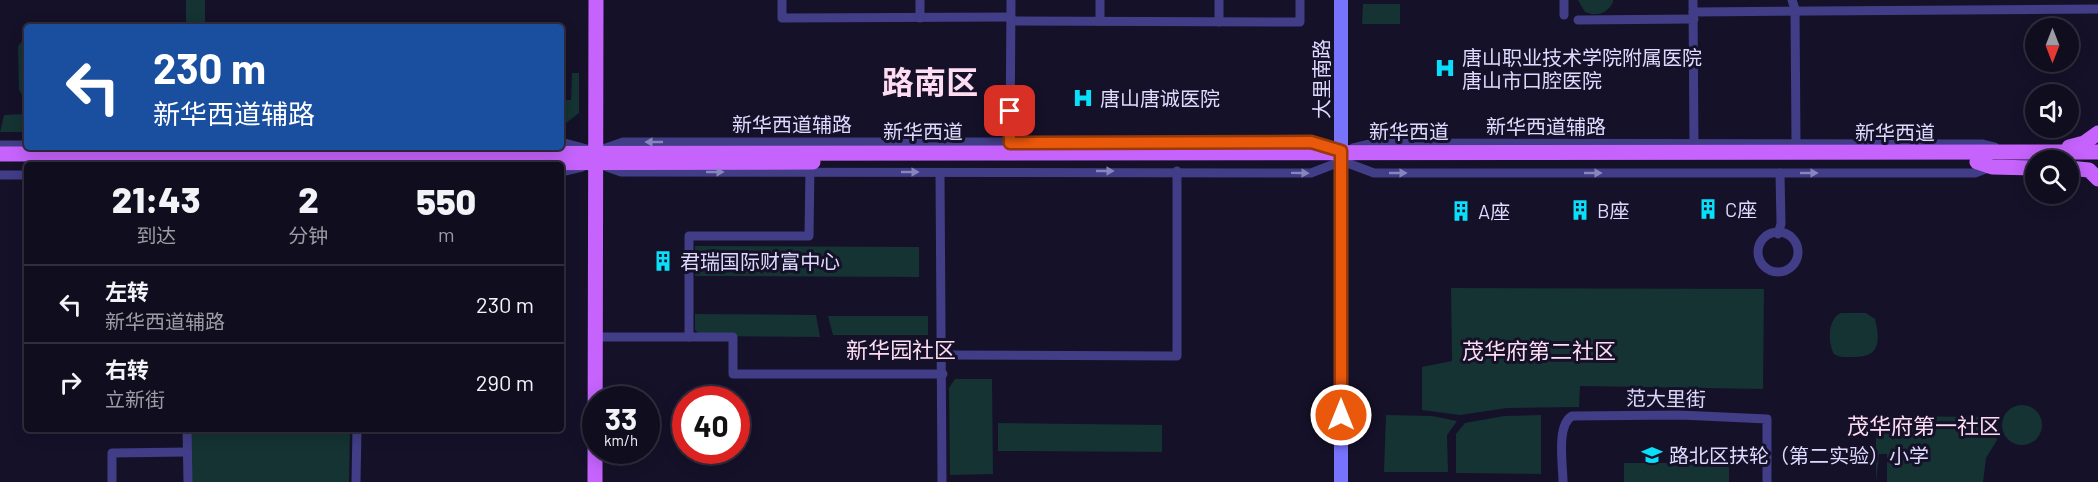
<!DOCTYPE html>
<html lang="zh">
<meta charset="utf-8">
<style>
:root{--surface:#100d1f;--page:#1e1b2c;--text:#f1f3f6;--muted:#9c9ca4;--line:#302d3d}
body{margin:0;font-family:Barlow,"Noto Sans SC",sans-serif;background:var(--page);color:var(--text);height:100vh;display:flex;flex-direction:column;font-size:22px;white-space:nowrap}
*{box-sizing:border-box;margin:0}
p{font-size:20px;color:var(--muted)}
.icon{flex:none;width:33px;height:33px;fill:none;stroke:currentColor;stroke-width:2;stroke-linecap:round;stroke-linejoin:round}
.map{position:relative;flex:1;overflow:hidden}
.drawer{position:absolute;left:24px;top:162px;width:540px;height:270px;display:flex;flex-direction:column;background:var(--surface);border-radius:6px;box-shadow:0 3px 15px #0003,0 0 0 2px var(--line)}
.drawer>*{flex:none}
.banner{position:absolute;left:24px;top:24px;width:540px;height:126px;border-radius:6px;box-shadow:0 3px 15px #0003,0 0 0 2px var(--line);background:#1a4fa0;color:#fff;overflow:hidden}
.needle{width:39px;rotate:180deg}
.buttons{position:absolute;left:2025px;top:18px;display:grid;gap:12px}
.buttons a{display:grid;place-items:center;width:54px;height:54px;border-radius:50%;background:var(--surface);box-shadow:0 3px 15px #0003,0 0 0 2px var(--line);font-size:30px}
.speed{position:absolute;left:582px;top:386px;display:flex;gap:12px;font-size:30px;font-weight:700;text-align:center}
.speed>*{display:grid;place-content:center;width:78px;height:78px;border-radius:50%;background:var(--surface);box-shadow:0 3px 15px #0003,0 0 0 2px var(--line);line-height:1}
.speed small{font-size:15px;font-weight:400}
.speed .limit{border:9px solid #d22;background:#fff;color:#111}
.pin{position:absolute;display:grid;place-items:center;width:51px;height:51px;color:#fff;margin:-26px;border-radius:12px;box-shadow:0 3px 9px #0006}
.me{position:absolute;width:66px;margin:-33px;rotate:0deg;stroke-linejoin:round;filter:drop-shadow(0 0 4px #0008)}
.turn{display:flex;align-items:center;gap:21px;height:126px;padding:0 30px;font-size:27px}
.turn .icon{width:78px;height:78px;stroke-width:2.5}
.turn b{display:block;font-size:42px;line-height:51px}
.eta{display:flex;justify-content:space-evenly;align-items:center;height:102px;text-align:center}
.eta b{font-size:36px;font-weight:800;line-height:42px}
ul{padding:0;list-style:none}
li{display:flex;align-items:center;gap:18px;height:78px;padding:0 30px;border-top:2px solid var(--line)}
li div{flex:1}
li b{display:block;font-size:22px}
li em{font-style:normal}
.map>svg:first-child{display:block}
</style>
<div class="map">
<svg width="2098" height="482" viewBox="0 0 2098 482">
<rect width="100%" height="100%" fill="#151129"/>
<!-- green -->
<g fill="#143332">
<rect x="186" y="0" width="19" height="27"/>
<path d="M1578,0H1613V2C1607,14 1597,17 1585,12Z"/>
<polygon points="1363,4 1400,4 1400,24 1362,24"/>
<polygon points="22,41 27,41 27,95 22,95 19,90 18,46"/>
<polygon points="572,73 579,73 579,113 561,127 561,100 571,100"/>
<polygon points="27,114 27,132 0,132 4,115"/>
<polygon points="695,246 919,247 919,277 695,276"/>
<polygon points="1451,288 1764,289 1763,389 1580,386 1579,407 1507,408 1460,415 1422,410 1422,367 1452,361"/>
<path d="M1841,313H1866L1875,319C1881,343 1879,358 1852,357C1845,357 1840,358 1834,354C1828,343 1827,319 1841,313Z"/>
<polygon points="695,314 816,315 820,337 702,336 695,330"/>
<polygon points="828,316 928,316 928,335 833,335"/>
<polygon points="955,379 992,379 993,474 950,475 949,388"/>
<circle cx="2022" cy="425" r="20"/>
<polygon points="1386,415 1432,416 1457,421 1447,435 1448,472 1384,472"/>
<polygon points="1541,415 1541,474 1456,473 1456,434 1465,423 1504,416"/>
<polygon points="1887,416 1987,417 1994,420 1997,440 1986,458 1983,482 1887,482 1887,454 1879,454 1876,482 1876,426 1880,420"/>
<polygon points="998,423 1162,425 1162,452 998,451"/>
<polygon points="191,429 350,429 349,482 191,482"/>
<rect x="1624" y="463" width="105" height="19"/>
</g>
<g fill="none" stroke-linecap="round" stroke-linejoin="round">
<!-- street -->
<g stroke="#413d87" stroke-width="9">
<polyline points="782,0 782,18 1011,17"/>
<polyline points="920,0 920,18"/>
<polyline points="1100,0 1100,21"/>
<polyline points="1219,0 1219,22"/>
<polyline points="1693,0 1694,148"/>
<polyline points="1792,0 1795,9 1796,144"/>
<polyline points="1693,12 2098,9"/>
<polyline points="1564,15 1564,0"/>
<polyline points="1578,20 1694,19"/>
<polyline points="1011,21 1300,22 1300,0"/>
<polyline points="561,142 587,149"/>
<polyline points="1010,143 1011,0"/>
<polyline points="0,145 27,145"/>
<polyline points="1353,148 1374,143 1983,144 1995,147"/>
<polyline points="600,150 623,142 1311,142 1331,148"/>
<polyline points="607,167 621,172 1311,173 1342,161 1374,173 1975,173 1991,167"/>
<polyline points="561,172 582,167"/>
<polyline points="940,173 942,482"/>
<polyline points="0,175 27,175"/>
<circle cx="1778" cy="252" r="20"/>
<polyline points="1778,234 1781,224 1780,173"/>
<polyline points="594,337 733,337 733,374 943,374"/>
<polyline points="689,337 689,236 809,236 810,166"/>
<polyline points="943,355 1177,356 1177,171"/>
<polyline points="187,429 188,482"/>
<polyline points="112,482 112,453 187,452"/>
<polyline points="356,482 357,429"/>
<path d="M1563,482C1563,465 1556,425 1572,416L1680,415L1767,419V482"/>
</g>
<!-- secondary -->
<polyline stroke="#7873fc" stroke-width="14" points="1341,0 1341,482"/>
<!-- primary -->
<g stroke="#c563fc" stroke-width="15">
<polyline points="2069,147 2084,143 2098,133"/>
<polyline points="0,154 2098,152"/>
<polyline points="1977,162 1992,167 2036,168"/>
<polyline points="36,164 813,162"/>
<polyline points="2068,168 2089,170 2098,179"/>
<polyline points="595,482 596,0"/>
</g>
</g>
<!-- one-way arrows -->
<defs><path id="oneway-solid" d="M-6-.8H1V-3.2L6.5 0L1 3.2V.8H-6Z" transform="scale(1.5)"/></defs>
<g fill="#8884bd">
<use href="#oneway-solid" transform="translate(654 142) rotate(180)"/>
<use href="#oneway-solid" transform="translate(1105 171)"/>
<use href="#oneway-solid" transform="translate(715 172)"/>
<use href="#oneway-solid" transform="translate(910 172)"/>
<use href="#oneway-solid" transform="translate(1300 173) rotate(1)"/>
<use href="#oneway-solid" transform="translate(1398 173)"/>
<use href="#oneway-solid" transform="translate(1593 173)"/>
<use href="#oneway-solid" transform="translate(1809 173)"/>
</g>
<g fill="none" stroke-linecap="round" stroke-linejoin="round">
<!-- route casing -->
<g stroke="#983908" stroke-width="15">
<polyline id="route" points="1010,111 1010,143 1311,142 1341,151 1341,415"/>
</g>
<!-- route -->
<use href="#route" stroke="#ea580c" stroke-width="10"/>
</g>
<!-- icons -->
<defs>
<g id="hospital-bare" transform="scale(1.62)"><path d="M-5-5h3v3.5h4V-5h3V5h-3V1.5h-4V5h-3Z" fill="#0adffa" stroke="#151129" stroke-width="2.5" paint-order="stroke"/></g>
<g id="building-bare" transform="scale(1.62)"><path d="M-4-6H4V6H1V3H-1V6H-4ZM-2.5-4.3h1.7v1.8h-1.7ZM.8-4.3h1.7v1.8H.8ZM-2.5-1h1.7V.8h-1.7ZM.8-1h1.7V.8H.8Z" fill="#0adffa" stroke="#151129" stroke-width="2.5" paint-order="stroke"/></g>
<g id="school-bare" transform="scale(1.62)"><path d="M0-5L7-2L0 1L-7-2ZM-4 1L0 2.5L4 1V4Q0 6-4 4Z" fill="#0adffa" stroke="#151129" stroke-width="2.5" paint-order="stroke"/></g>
</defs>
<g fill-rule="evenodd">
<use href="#hospital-bare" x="1445" y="68"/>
<use href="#hospital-bare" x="1083" y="98"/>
<use href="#building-bare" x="1708" y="209"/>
<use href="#building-bare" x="1580" y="210"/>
<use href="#building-bare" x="1461" y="211"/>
<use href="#building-bare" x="663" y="261"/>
<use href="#school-bare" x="1652" y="455"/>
</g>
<g text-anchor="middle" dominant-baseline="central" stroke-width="6" stroke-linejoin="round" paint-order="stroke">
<!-- poi labels -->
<g font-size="20" fill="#dedafe" stroke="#151129" text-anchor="start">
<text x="1462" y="57">唐山职业技术学院附属医院<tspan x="1462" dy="23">唐山市口腔医院</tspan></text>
<text x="1100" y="98">唐山唐诚医院</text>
<text x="1725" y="209">C座</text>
<text x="1597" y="210">B座</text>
<text x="1478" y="211">A座</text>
<text x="680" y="261">君瑞国际财富中心</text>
<text x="1669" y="455">路北区扶轮（第二实验）小学</text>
</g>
<!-- street labels -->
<g font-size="20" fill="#dedafe" stroke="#151129">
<text transform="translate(1321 79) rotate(-90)">大里南路</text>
<text x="792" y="124">新华西道辅路</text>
<text x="1546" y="126">新华西道辅路</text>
<text x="923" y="131">新华西道</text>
<text x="1409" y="131">新华西道</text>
<text x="1895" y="132">新华西道</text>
<text transform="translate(1666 398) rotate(1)">范大里街</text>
</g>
<!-- quarter labels -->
<g font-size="22" fill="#fedcf1" stroke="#151129">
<text x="901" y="349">新华园社区</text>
<text x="1539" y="350">茂华府第二社区</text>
<text x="1924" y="425">茂华府第一社区</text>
</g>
<!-- town labels -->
<g font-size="32" font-weight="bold" fill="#fedcf1" stroke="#151129">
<text x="930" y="81">路南区</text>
</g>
</g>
</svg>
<div class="buttons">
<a><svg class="needle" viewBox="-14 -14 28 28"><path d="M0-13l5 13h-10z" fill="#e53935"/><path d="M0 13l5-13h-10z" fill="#9c9ca4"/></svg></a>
<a><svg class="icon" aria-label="sound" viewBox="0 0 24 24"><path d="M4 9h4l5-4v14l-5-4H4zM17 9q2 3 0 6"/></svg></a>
<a><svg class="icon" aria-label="search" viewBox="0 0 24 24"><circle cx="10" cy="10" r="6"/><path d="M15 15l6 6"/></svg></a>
</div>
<div class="speed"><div>33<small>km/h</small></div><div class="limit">40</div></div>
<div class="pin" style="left:1010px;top:111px;background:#d93025"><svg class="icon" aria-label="arrive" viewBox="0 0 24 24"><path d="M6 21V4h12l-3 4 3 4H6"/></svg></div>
<svg class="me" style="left:1341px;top:415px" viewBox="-20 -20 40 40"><circle r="17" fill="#ea580c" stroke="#fff" stroke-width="3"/><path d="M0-11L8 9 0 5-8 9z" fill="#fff"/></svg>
<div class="banner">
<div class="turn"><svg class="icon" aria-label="left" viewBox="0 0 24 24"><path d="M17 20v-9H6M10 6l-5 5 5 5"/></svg><div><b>230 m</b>新华西道辅路</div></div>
</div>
<section class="drawer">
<div class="eta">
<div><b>21:43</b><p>到达</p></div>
<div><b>2</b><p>分钟</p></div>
<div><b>550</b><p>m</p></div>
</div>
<ul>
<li><svg class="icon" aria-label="left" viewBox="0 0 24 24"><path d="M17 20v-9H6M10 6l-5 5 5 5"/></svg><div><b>左转</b><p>新华西道辅路</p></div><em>230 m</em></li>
<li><svg class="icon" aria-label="right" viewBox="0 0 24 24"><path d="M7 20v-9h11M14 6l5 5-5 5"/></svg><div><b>右转</b><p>立新街</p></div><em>290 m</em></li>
</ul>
</section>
</div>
